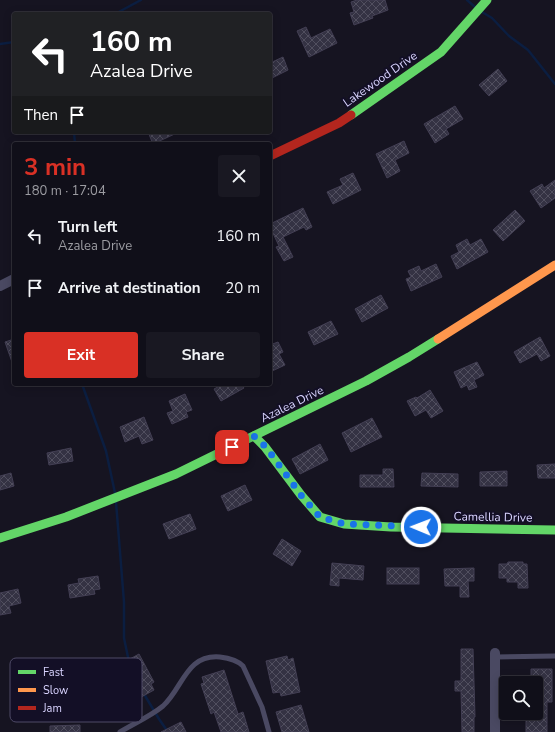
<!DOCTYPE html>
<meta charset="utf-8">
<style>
:root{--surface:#100f19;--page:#191822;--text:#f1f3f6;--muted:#9c9ca2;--line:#302f38;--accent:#d93025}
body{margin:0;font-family:"Nunito Sans",sans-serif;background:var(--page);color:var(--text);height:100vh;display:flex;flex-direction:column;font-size:15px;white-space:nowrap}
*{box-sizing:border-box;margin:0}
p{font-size:13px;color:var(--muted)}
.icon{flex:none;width:22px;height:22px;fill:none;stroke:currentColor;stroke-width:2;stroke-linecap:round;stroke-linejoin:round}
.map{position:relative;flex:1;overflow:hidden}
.sheet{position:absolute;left:12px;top:142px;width:260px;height:244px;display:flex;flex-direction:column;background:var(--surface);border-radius:4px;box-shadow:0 2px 10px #0003,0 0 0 1px var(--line)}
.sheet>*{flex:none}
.banner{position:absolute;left:12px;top:12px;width:260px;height:122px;border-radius:4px;box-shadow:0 2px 10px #0003,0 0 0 1px var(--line);background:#202124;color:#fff;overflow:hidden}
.tools{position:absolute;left:499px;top:676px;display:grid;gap:8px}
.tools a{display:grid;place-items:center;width:44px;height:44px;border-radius:4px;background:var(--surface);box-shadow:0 2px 10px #0003,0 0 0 1px var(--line);font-size:20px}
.pin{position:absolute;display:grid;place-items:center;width:34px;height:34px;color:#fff;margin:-17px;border-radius:8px;box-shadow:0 2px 6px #0006}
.me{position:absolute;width:44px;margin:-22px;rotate:271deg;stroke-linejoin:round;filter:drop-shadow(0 0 3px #0008)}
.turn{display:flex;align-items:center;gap:14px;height:84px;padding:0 12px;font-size:18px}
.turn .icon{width:52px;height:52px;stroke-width:2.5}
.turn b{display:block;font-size:28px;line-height:34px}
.then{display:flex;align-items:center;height:38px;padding:0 12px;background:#0003;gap:8px;font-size:15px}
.round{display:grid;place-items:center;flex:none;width:42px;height:42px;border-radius:4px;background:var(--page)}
.summary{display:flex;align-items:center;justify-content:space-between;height:68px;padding:0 12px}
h1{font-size:24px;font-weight:700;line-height:30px;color:var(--accent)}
.button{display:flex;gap:8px;margin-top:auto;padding:8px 12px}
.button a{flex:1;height:46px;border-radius:4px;background:var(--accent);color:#fff;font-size:16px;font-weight:700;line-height:46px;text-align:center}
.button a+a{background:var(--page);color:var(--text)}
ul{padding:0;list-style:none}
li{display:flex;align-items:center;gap:12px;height:52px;padding:0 12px}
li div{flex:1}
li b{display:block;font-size:15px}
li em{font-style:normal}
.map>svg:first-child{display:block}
</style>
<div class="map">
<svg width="555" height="732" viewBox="0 0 555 732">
<defs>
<pattern id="building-cross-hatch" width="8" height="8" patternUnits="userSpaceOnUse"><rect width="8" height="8" fill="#343243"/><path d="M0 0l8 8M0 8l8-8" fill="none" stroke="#514f5f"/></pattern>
</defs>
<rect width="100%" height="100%" fill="#161421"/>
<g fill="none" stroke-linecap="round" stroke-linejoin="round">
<!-- stream -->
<g stroke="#0b1e41" stroke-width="2.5">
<polyline points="467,0 475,7"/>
<polyline points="482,12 492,18 509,36 528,50 555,84"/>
<polyline points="115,14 141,0"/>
<polyline points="0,44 14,42"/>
<polyline points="74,132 75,144"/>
<polyline points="82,384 106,451 115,493"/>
<polyline points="116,502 124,602 124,638 129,662"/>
<polyline points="144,694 159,719 168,732"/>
</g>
</g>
<!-- building -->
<g fill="url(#building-cross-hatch)" stroke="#433f54">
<polygon points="357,0 385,0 388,10 372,16 373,18 354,25 350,13 354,12 351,2"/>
<polygon points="306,27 311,38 330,29 337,43 309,57 297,31"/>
<polygon points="283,57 288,70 270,79 270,63"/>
<polygon points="498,69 507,81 489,96 479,85"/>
<polygon points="455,106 463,119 446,129 449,134 435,143 424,124"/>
<polygon points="148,132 179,132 153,144"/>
<polygon points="404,141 409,153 395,160 400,171 387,178 376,154"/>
<polygon points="353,173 361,190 333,204 327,192 343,185 340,179"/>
<polygon points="555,180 555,198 541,208 530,191 542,184 544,188"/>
<polygon points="303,208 312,227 306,230 304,227 283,237 293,257 284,261 276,247 279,246 270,227 270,224"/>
<polygon points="515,210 525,221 503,241 493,230"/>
<polygon points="467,239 470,245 481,239 488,252 457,269 451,256 459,252 456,245"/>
<polygon points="436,264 442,277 411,291 406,279 411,277 408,271 419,266 421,271"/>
<polygon points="381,295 388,308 362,322 355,309"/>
<polygon points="331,321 338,334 314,345 308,332"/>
<polygon points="540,337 550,356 541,361 537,354 520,363 514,352"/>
<polygon points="14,339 14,365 13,365 5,342"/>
<polygon points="278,342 283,352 279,354 285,365 270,372 270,345"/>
<polygon points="477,362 484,375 474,380 477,387 469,390 467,385 461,388 454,372"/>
<polygon points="223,384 241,384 244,388 221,401 214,389"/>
<polygon points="430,390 443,411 431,418 426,410 415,416 407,401 416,397 417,398"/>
<polygon points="185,394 192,410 186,412 188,417 172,424 167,413 173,411 169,401"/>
<polygon points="144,417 153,440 142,444 139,436 125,442 120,427"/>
<polygon points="372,418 382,437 351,452 342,433"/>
<polygon points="320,444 328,460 300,474 292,459"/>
<polygon points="71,448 73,461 49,465 47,453"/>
<polygon points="555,464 555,478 538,478 537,465"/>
<polygon points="383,469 393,469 394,487 360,487 360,475 383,475"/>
<polygon points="507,471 507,486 480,486 480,472"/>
<polygon points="11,473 14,486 0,490 0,476"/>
<polygon points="422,473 458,474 458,487 421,486"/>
<polygon points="245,485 252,500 228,511 221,496"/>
<polygon points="190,514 196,529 169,539 163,524"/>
<polygon points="282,539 301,551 292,566 273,554"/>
<polygon points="508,562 523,562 523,564 527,564 528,588 518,588 518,582 507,582 507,578 499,578 499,564 507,564"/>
<polygon points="332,563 364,566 363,580 339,578 339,586 330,585"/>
<rect x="387" y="568" width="32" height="16"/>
<polygon points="474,568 474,581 468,581 469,597 460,597 460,586 445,586 444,569"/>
<polygon points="98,576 100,589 94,590 95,594 70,598 68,585 79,583 78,579"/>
<polygon points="18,589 21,603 9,606 11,613 0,615 0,593"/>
<polygon points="461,649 473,649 475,717 474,717 474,732 462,732 461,691 455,691 455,681 461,681"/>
<polygon points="139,654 154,682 151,684 154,690 134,701 119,673 122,671 119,665"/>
<polygon points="287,656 288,660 293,658 300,692 281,696 280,692 273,693 266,661"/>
<polygon points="531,669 552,669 552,702 547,702 547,732 526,732 526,713 536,713 536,683 531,683"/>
<polygon points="224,670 238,714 243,712 249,732 221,732 214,712 211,714 201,684 204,683 202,677"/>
<polygon points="301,705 309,732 282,732 276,712"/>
<polygon points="181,722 186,732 161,732"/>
<polygon points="80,725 80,732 50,732 50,726"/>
</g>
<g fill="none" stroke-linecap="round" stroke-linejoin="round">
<!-- lane -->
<g stroke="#4a4962" stroke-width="5">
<polyline points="495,657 555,656"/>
<path d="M120,732C133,724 151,716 163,706C183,688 186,654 220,657C229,658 237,660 243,666L262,707L269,732"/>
</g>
<!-- street -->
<g stroke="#4a4962" stroke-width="10">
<polyline points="0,286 14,279"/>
<polyline points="495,653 495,732"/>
</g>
<!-- fast -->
<g stroke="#63d668" stroke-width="9">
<polyline points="351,115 441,52 487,0"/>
<polyline points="254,436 265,447 301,495 320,517 344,524 391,527 555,530"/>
<polyline points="0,538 66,517 176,474 366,381 409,357 438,339"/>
</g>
<!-- slow -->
<polyline stroke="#ff974d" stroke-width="9" points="438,339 555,265"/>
<!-- jam -->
<polyline stroke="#b3261e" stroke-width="9" points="270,156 339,123 351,115"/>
</g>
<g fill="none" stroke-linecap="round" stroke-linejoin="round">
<!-- route -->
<polyline stroke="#1a73e8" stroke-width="7" stroke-dasharray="0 12.6" points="232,447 254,436 266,447 301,495 320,517 344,524 421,527"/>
</g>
<g text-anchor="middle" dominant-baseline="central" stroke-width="4" stroke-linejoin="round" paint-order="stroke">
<!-- street labels -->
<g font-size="12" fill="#d9d4ff" stroke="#130f26">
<text transform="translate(380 79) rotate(-35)">Lakewood Drive</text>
<text transform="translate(292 404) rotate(-26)">Azalea Drive</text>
<text transform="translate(493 517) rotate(1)">Camellia Drive</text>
</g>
</g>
<!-- legend -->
<rect x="10" y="658" width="132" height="64" rx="6" fill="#130f26" stroke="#4e4a67" stroke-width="1"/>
<rect x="18" y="670" width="18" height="4" fill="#63d668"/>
<rect x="18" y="688" width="18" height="4" fill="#ff974d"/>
<rect x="18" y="706" width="18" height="4" fill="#b3261e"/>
<g font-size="11" fill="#d9d4ff">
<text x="43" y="676">Fast</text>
<text x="43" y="694">Slow</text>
<text x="43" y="712">Jam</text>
</g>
</svg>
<div class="tools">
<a><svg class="icon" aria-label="search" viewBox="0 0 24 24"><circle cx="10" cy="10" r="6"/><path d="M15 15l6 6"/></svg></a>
</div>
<div class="pin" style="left:232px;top:447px;background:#d93025"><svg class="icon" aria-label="arrive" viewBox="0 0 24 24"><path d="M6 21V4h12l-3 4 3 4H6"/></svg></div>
<svg class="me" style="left:421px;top:527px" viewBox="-20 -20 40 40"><circle r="17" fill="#1a73e8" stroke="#fff" stroke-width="3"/><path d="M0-11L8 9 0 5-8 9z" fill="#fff"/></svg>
<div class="banner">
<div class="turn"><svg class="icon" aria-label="left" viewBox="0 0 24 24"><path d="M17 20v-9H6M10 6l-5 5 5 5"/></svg><div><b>160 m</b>Azalea Drive</div></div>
<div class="then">Then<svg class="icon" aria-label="arrive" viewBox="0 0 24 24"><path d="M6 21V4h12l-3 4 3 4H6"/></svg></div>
</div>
<section class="sheet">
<div class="summary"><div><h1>3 min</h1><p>180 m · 17:04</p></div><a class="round"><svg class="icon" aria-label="close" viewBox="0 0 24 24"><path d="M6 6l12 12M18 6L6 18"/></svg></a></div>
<ul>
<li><svg class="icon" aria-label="left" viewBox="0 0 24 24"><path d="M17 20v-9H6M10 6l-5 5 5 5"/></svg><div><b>Turn left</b><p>Azalea Drive</p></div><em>160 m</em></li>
<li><svg class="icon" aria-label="arrive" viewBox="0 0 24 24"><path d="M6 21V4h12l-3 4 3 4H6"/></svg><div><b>Arrive at destination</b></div><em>20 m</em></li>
</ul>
<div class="button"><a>Exit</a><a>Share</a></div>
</section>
</div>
